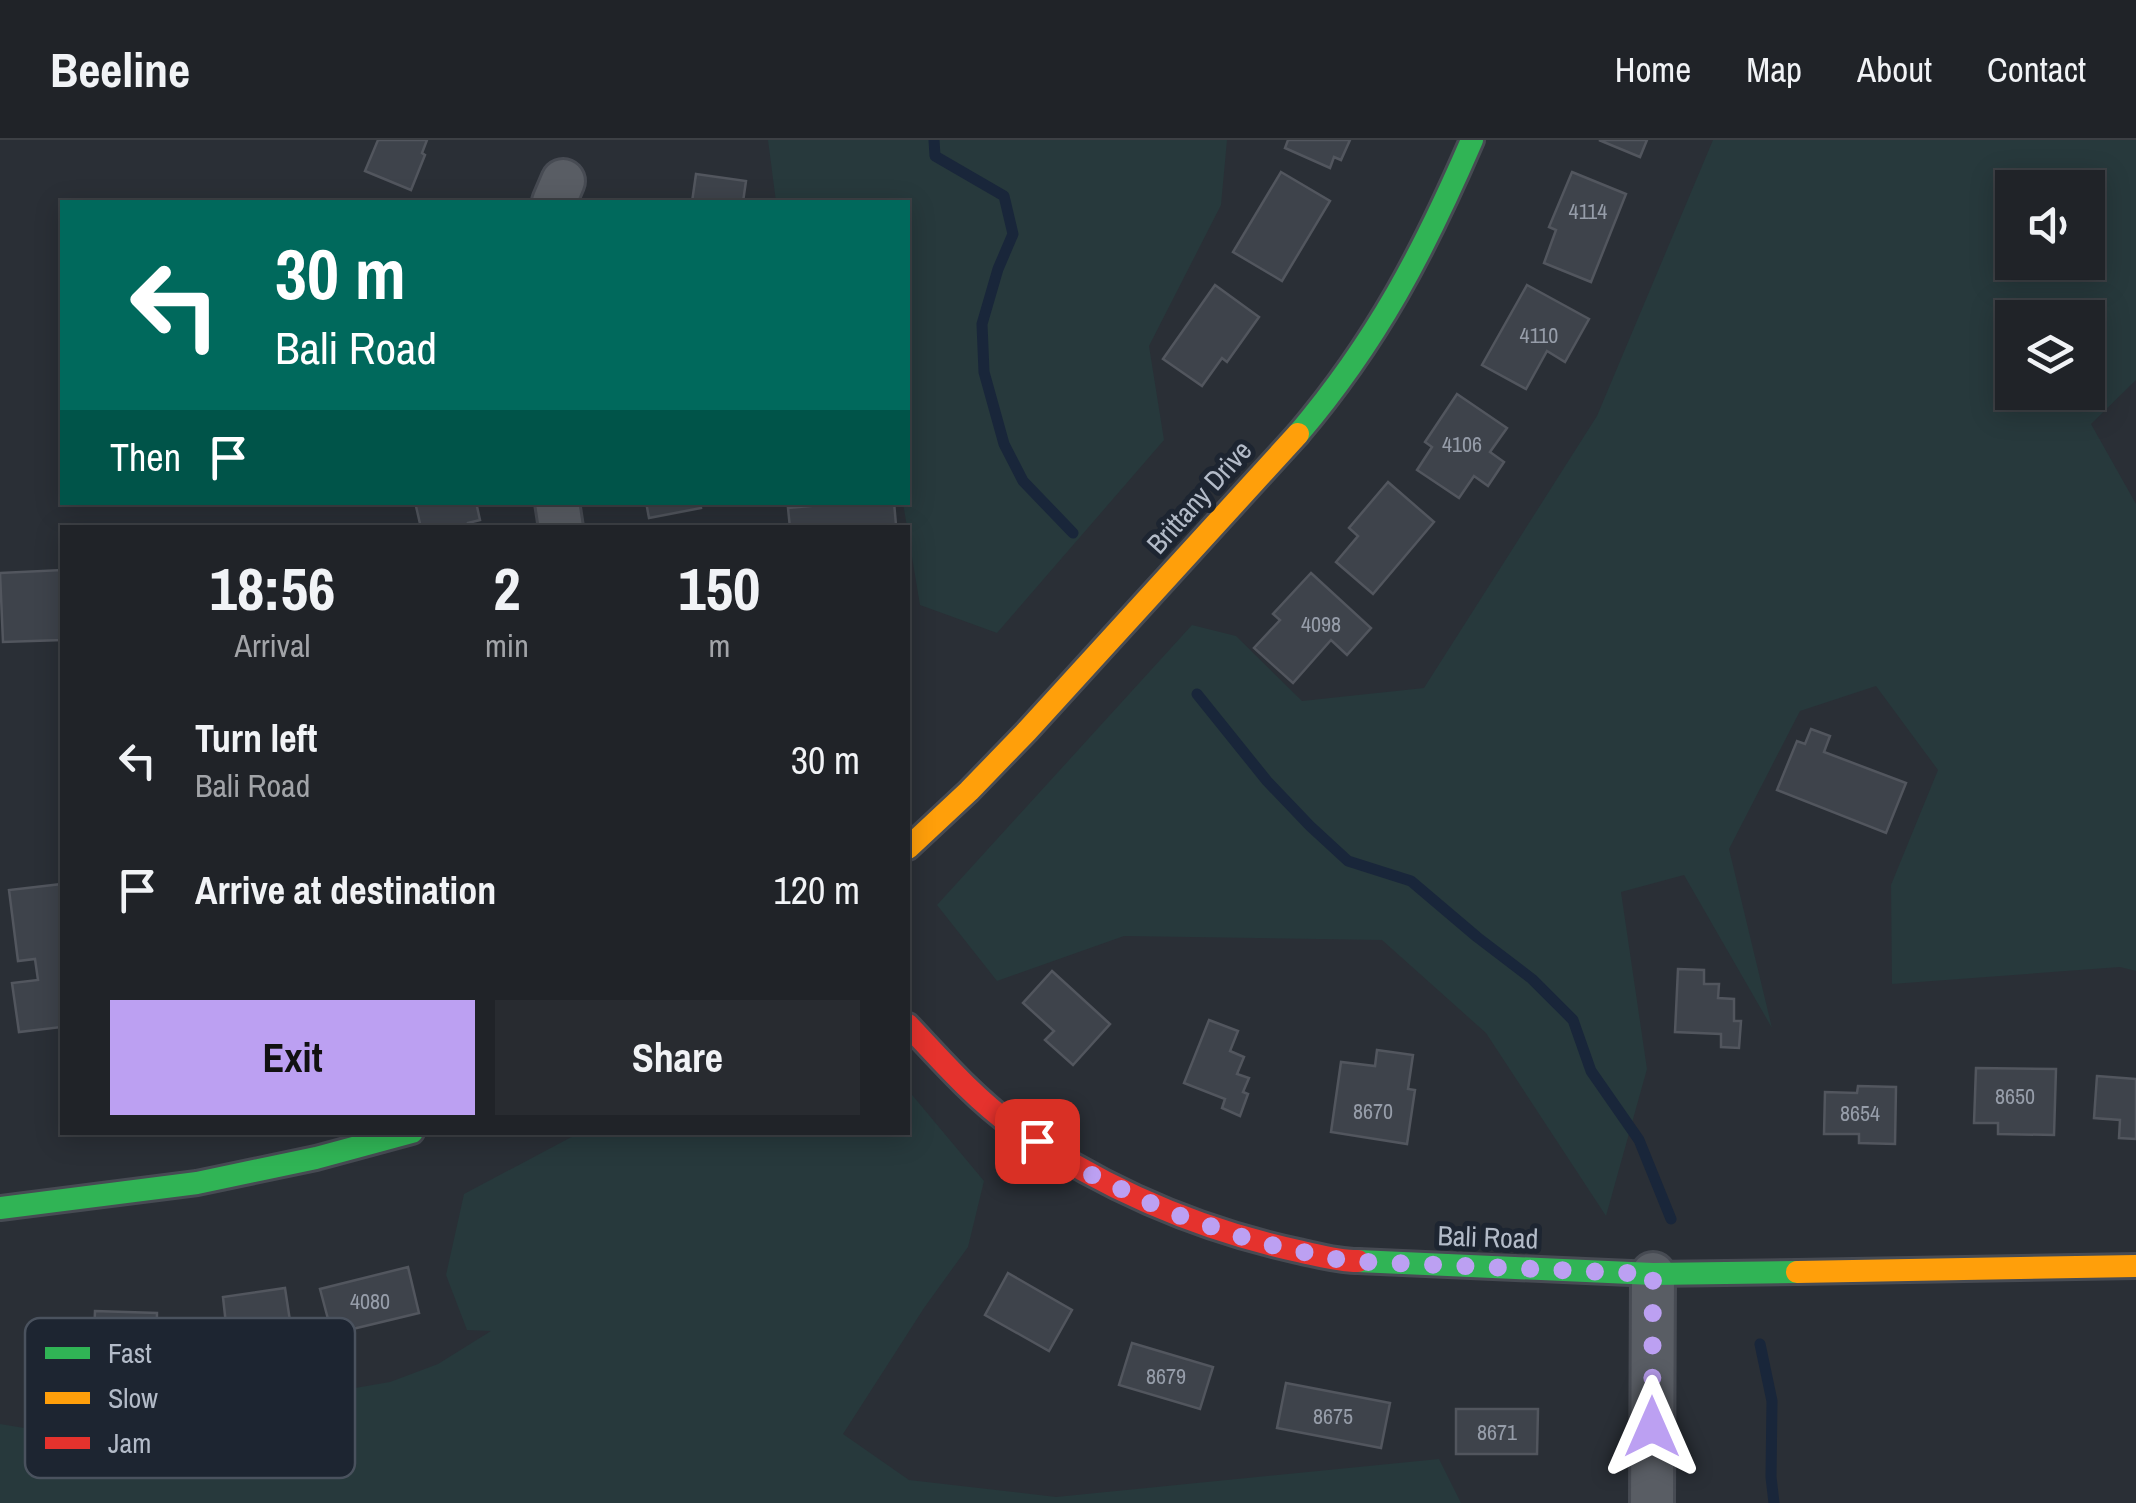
<!DOCTYPE html>
<style>
:root{--surface:#202328;--page:#282b30;--text:#f1f3f6;--muted:#a2a4a8;--line:#3d4045;--accent:#bca0f2}
body{margin:0;font-family:"Archivo Narrow",sans-serif;background:var(--page);color:var(--text);height:100vh;display:flex;flex-direction:column;font-size:38px;white-space:nowrap}
*{box-sizing:border-box;margin:0}
p{font-size:32px;color:var(--muted)}
.icon{flex:none;width:55px;height:55px;fill:none;stroke:currentColor;stroke-width:2;stroke-linecap:round;stroke-linejoin:round}
.map{position:relative;flex:1;overflow:hidden}
.sheet{position:absolute;left:60px;top:385px;width:850px;height:610px;display:flex;flex-direction:column;background:var(--surface);border-radius:0px;box-shadow:0 5px 25px #0003,0 0 0 2px var(--line)}
.sheet>*{flex:none}
.hud{position:absolute;left:60px;top:60px;width:850px;height:305px;border-radius:0px;box-shadow:0 5px 25px #0003,0 0 0 2px var(--line);background:#00695c;color:#fff;overflow:hidden}
.buttons{position:absolute;left:1995px;top:30px;display:grid;gap:20px}
.buttons a{display:grid;place-items:center;width:110px;height:110px;border-radius:0px;background:var(--surface);box-shadow:0 5px 25px #0003,0 0 0 2px var(--line);font-size:50px}
.pin{position:absolute;display:grid;place-items:center;width:85px;height:85px;color:#fff;margin:-42px;border-radius:20px;box-shadow:0 5px 15px #0006}
.me{position:absolute;width:110px;margin:-55px;rotate:0deg;stroke-linejoin:round;filter:drop-shadow(0 0 8px #0008)}
.turn{display:flex;align-items:center;gap:35px;height:210px;padding:0 50px;font-size:45px}
.turn .icon{width:130px;height:130px;stroke-width:2.5}
.turn b{display:block;font-size:70px;line-height:85px}
.then{display:flex;align-items:center;height:95px;padding:0 50px;background:#0003;gap:20px;font-size:38px}
.eta{display:flex;justify-content:space-evenly;align-items:center;height:170px;text-align:center}
.eta b{font-size:60px;font-weight:700;line-height:70px}
.primary-button{display:flex;gap:20px;margin-top:auto;padding:20px 50px}
.primary-button a{flex:1;height:115px;border-radius:0px;background:var(--accent);color:#111;font-size:40px;font-weight:700;line-height:115px;text-align:center}
.primary-button a+a{background:var(--page);color:var(--text)}
ul{padding:0;list-style:none}
li{display:flex;align-items:center;gap:30px;height:130px;padding:0 50px}
li div{flex:1}
li b{display:block;font-size:38px}
li em{font-style:normal}
header{display:flex;align-items:center;gap:60px;box-sizing:border-box;height:140px;padding:0 50px;background:var(--surface);border-bottom:2px solid var(--line)}
header strong{font-size:48px}
nav{display:flex;gap:55px;margin-inline-start:auto;font-size:35px}
.map>svg:first-child{display:block}
</style>
<header>
<strong>Beeline</strong>
<nav><a>Home</a><a>Map</a><a>About</a><a>Contact</a></nav>
</header>
<div class="map">
<svg width="2136" height="1363" viewBox="0 0 2136 1363">
<rect width="100%" height="100%" fill="#2a2f36"/>
<!-- green -->
<g fill="#27393c" fill-rule="evenodd">
<polygon points="768,0 1227,0 1221,65 1149,206 1164,300 997,493 920,465 903,363 908,362 908,62 776,62"/>
<path d="M1713,0H2136V240L2091,284L2136,364V831L2120,827L1892,844L1891,745L1938,630L1876,546L1800,571L1729,709L1772,888L1684,735L1621,752L1647,929L1606,1076L1486,893L1382,800L1124,796L997,841L937,765L1192,485L1236,496L1302,561L1424,548L1597,276ZM2012,48H2088V122H2012ZM2012,178H2088V252H2012Z"/>
<polygon points="908,950 984,1041 968,1107 924,1168 843,1294 909,1340 1056,1357 1439,1319 1461,1363 0,1363 0,1284 294,1332 252,1297 267,1263 390,1242 438,1224 491,1191 467,1190 446,1135 464,1054 579,993 908,992"/>
</g>
<g fill="none" stroke-linecap="round" stroke-linejoin="round">
<!-- stream -->
<g stroke="#19263a" stroke-width="11">
<polyline points="934,0 935,16 1004,56 1013,94 998,129 982,184 984,232 1004,304 1023,341 1073,393"/>
<polyline points="1197,554 1267,641 1310,686 1348,721 1411,741 1477,797 1532,839 1573,880 1591,931 1639,1000 1671,1079"/>
<polyline points="1760,1204 1772,1261 1771,1337 1774,1363"/>
</g>
</g>
<!-- building -->
<g fill="#3e434b" stroke="#52565e" stroke-width="2.5">
<polygon points="378,0 427,0 422,13 425,15 411,50 365,31"/>
<polygon points="1288,0 1350,0 1341,20 1334,17 1330,28 1285,8"/>
<polygon points="1599,0 1647,0 1640,17"/>
<polygon points="1281,32 1330,61 1282,141 1233,112"/>
<polygon points="1572,32 1626,54 1591,142 1544,123 1556,90 1549,87"/>
<polygon points="696,34 746,41 743,62 692,62"/>
<polygon points="1215,145 1259,177 1227,222 1222,218 1202,246 1163,219"/>
<polygon points="1527,145 1589,179 1565,222 1547,211 1526,249 1482,225"/>
<polygon points="1457,254 1507,288 1490,312 1504,322 1488,346 1474,336 1459,358 1417,330 1432,307 1425,302"/>
<polygon points="1388,342 1434,382 1373,454 1336,422 1358,396 1349,388"/>
<polygon points="415,362 476,362 480,380 468,383 469,388 421,388"/>
<polygon points="646,362 700,362 701,368 649,378"/>
<polygon points="820,362 894,362 896,385 876,388 790,388 788,368 820,365"/>
<polygon points="62,430 62,500 3,502 0,433"/>
<polygon points="1311,433 1371,488 1347,515 1331,500 1293,543 1254,508 1280,480 1273,474"/>
<polygon points="1811,589 1830,596 1824,612 1906,643 1886,693 1777,650 1797,601 1805,604"/>
<polygon points="62,744 62,887 19,892 12,843 38,840 35,819 18,821 9,750"/>
<polygon points="1678,829 1704,830 1704,844 1719,844 1718,858 1734,859 1734,881 1741,881 1739,908 1721,907 1721,894 1675,892"/>
<polygon points="1052,831 1110,884 1073,925 1045,900 1054,891 1023,863"/>
<polygon points="1209,880 1238,891 1230,911 1244,917 1237,934 1249,938 1243,952 1248,954 1240,976 1222,968 1225,959 1184,943"/>
<polygon points="1377,910 1413,915 1408,949 1415,950 1407,1004 1331,992 1341,922 1375,926"/>
<polygon points="1976,928 2056,929 2054,995 1998,994 1998,983 1974,983"/>
<polygon points="2097,936 2136,939 2136,999 2119,998 2120,980 2094,978"/>
<polygon points="1858,946 1896,947 1895,1004 1859,1003 1859,994 1824,994 1825,952 1857,953"/>
<polygon points="408,1127 419,1173 332,1194 320,1149"/>
<polygon points="1008,1133 1072,1170 1049,1211 985,1175"/>
<polygon points="285,1148 292,1194 228,1203 223,1157"/>
<polygon points="95,1171 157,1173 156,1221 93,1219"/>
<polygon points="1132,1203 1213,1227 1200,1269 1119,1245"/>
<polygon points="1286,1243 1390,1263 1381,1308 1277,1288"/>
<polygon points="1456,1269 1538,1269 1537,1314 1456,1314"/>
</g>
<g fill="none" stroke-linecap="round" stroke-linejoin="round">
<!-- street casing -->
<g stroke="#474b53" stroke-width="48">
<g id="street">
<polyline points="554,62 563,41"/>
<polyline points="557,362 561,388"/>
<polyline points="1652,1363 1653,1134"/>
</g>
</g>
<!-- fast casing -->
<g stroke="#474b53" stroke-width="28">
<g id="fast">
<path d="M1298,294C1377,201 1424,111 1472,0"/>
<polyline points="0,1068 197,1043 316,1018 412,992"/>
<polyline points="1358,1121 1653,1134 1797,1132"/>
</g>
</g>
<!-- slow casing -->
<g stroke="#474b53" stroke-width="28">
<g id="slow">
<polyline points="908,708 969,651 1027,591 1298,294"/>
<polyline points="1797,1132 2136,1126"/>
</g>
</g>
<!-- jam casing -->
<g stroke="#474b53" stroke-width="28">
<path id="jam" d="M908,885C940,919 975,959 1013,986C1098,1046 1196,1089 1298,1111C1317,1115 1337,1121 1358,1121"/>
</g>
<!-- street -->
<use href="#street" stroke="#595d64" stroke-width="42"/>
<!-- fast -->
<use href="#fast" stroke="#30b455" stroke-width="22"/>
<!-- slow -->
<use href="#slow" stroke="#ff9f0a" stroke-width="22"/>
<!-- jam -->
<use href="#jam" stroke="#e5322d" stroke-width="22"/>
</g>
<g fill="none" stroke-linecap="round" stroke-linejoin="round">
<!-- route -->
<polyline stroke="#bca0f2" stroke-width="18" stroke-dasharray="0 32.4" points="1037,1001 1090,1034 1169,1072 1257,1102 1346,1121 1653,1134 1652,1287"/>
</g>
<g text-anchor="middle" dominant-baseline="central" stroke-width="10" stroke-linejoin="round" paint-order="stroke">
<!-- number labels -->
<g font-size="22" fill="#969da9">
<text x="1588" y="71">4114</text>
<text x="1539" y="195">4110</text>
<text x="1462" y="304">4106</text>
<text x="1321" y="484">4098</text>
<text x="2015" y="956">8650</text>
<text x="1373" y="971">8670</text>
<text x="1860" y="973">8654</text>
<text x="370" y="1161">4080</text>
<text x="1166" y="1236">8679</text>
<text x="1333" y="1276">8675</text>
<text x="1497" y="1292">8671</text>
</g>
<!-- street labels -->
<g font-size="28" fill="#b3bbc8" stroke="#1d2531">
<text transform="translate(1199 357) rotate(-48)">Brittany Drive</text>
<text transform="translate(1488 1097) rotate(2)">Bali Road</text>
</g>
</g>
<!-- legend -->
<rect x="25" y="1178" width="330" height="160" rx="15" fill="#1d2531" stroke="#4a525e" stroke-width="2.5"/>
<rect x="45" y="1207" width="45" height="12" fill="#30b455"/>
<rect x="45" y="1252" width="45" height="12" fill="#ff9f0a"/>
<rect x="45" y="1297" width="45" height="12" fill="#e5322d"/>
<g font-size="28" fill="#b3bbc8">
<text x="108" y="1223">Fast</text>
<text x="108" y="1268">Slow</text>
<text x="108" y="1313">Jam</text>
</g>
</svg>
<div class="buttons">
<a><svg class="icon" aria-label="sound" viewBox="0 0 24 24"><path d="M4 9h4l5-4v14l-5-4H4zM17 9q2 3 0 6"/></svg></a>
<a><svg class="icon" aria-label="layers" viewBox="0 0 24 24"><path d="M12 4l9 5-9 5-9-5zM3 14l9 5 9-5"/></svg></a>
</div>
<div class="pin" style="left:1037px;top:1001px;background:#d93025"><svg class="icon" aria-label="arrive" viewBox="0 0 24 24"><path d="M6 21V4h12l-3 4 3 4H6"/></svg></div>
<svg class="me" style="left:1652px;top:1287px" viewBox="-20 -20 40 40"><path d="M0-17L14 15 0 8-14 15z" fill="#bca0f2" stroke="#fff" stroke-width="4"/></svg>
<div class="hud">
<div class="turn"><svg class="icon" aria-label="left" viewBox="0 0 24 24"><path d="M17 20v-9H6M10 6l-5 5 5 5"/></svg><div><b>30 m</b>Bali Road</div></div>
<div class="then">Then<svg class="icon" aria-label="arrive" viewBox="0 0 24 24"><path d="M6 21V4h12l-3 4 3 4H6"/></svg></div>
</div>
<section class="sheet">
<div class="eta">
<div><b>18:56</b><p>Arrival</p></div>
<div><b>2</b><p>min</p></div>
<div><b>150</b><p>m</p></div>
</div>
<ul>
<li><svg class="icon" aria-label="left" viewBox="0 0 24 24"><path d="M17 20v-9H6M10 6l-5 5 5 5"/></svg><div><b>Turn left</b><p>Bali Road</p></div><em>30 m</em></li>
<li><svg class="icon" aria-label="arrive" viewBox="0 0 24 24"><path d="M6 21V4h12l-3 4 3 4H6"/></svg><div><b>Arrive at destination</b></div><em>120 m</em></li>
</ul>
<div class="primary-button"><a>Exit</a><a>Share</a></div>
</section>
</div>
